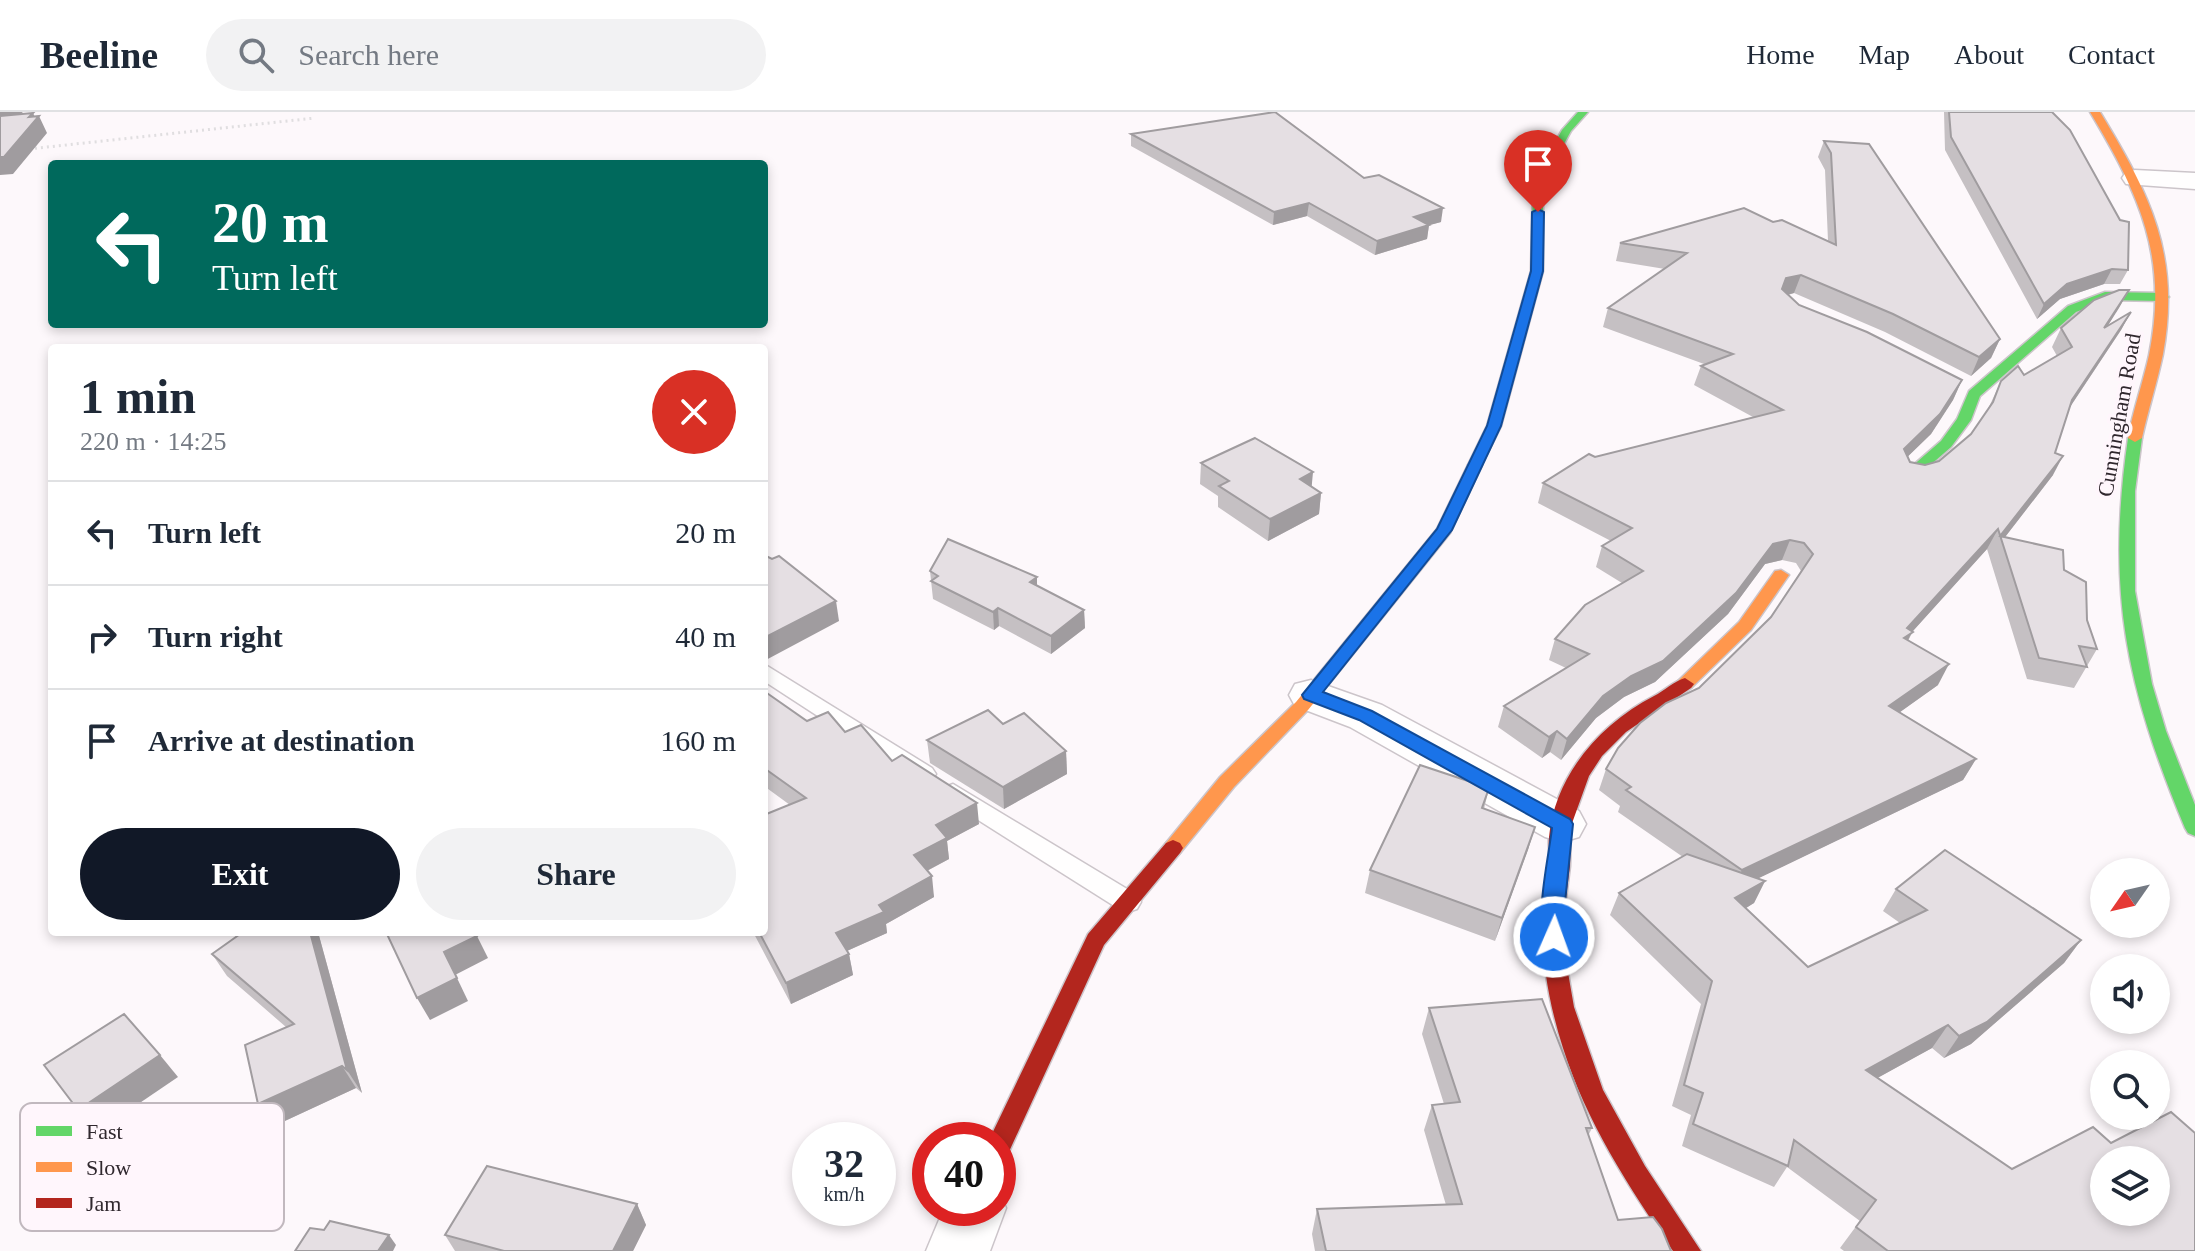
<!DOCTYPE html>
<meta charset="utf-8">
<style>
:root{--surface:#fff;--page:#f2f2f3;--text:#1f2937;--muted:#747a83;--line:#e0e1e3;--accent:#111827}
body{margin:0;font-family:Georgia,serif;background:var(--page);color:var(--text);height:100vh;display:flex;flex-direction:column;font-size:30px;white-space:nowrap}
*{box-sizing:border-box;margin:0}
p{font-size:26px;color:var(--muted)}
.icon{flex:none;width:44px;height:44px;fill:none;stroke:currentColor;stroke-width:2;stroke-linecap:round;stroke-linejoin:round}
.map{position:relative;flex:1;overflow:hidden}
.side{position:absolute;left:48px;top:232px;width:720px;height:592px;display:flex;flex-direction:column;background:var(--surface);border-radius:8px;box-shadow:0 4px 12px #0003}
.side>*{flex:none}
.banner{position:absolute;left:48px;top:48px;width:720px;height:168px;border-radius:8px;box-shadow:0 4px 12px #0003;background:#00695c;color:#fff;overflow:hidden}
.needle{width:52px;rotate:236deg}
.controls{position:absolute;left:2090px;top:746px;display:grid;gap:16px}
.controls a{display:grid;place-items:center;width:80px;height:80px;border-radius:50%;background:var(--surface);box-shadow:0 4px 12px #0003;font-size:40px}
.speed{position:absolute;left:792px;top:1010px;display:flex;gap:16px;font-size:40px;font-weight:700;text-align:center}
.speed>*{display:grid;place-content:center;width:104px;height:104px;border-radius:50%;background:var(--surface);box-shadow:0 4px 12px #0003;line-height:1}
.speed small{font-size:20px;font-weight:400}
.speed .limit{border:12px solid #d22;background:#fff;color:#111}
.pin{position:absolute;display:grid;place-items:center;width:68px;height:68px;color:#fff;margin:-82px -34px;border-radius:50% 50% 50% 0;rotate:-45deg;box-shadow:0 0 8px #0007}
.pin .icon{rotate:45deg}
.me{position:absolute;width:88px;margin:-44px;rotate:2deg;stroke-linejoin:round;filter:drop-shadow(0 0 6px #0008)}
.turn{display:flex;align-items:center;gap:28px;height:168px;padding:0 32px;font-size:36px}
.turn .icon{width:104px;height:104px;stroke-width:2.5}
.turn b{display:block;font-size:56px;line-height:68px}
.round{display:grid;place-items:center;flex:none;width:84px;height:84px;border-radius:42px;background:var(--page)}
.head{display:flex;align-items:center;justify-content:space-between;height:136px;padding:0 32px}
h1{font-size:48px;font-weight:700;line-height:60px}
.cta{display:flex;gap:16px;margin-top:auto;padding:16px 32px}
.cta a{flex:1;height:92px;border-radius:48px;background:var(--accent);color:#fff;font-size:32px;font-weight:700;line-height:92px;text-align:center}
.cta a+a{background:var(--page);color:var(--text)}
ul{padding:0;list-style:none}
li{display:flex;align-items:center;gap:24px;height:104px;padding:0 32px;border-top:2px solid var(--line)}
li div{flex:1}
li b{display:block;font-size:30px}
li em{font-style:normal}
header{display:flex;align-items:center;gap:48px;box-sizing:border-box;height:112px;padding:0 40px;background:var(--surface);border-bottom:2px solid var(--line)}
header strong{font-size:38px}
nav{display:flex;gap:44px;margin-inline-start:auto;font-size:28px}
.search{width:560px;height:72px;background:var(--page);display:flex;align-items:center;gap:20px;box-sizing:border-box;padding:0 28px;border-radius:44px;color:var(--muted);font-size:30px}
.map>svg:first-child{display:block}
</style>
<header>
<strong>Beeline</strong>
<div class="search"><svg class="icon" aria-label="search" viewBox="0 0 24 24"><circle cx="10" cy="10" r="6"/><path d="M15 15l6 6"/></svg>Search here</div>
<nav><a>Home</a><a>Map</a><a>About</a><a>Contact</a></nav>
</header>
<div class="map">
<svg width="2195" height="1139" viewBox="0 0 2195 1139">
<rect width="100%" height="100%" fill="#fdf8fb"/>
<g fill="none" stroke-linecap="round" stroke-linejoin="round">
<!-- lane casing -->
<g stroke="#ccc5ca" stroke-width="3">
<g id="lane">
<polygon points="764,552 932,656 936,662 932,668 924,670 916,668 764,569"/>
<polygon points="953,672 1137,783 1141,790 1137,797 1128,800 1119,797 945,687 941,681 945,675"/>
</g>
</g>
<!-- street casing -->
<g stroke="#ccc5ca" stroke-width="3">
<g id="street">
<polygon points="2135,58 2195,61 2195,77 2126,72 2122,66 2126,60"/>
<polygon points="1311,568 1382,593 1579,699 1586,712 1579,725 1562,730 1545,725 1350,615 1295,594 1289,583 1295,572"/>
<polygon points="998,1077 1006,1096 990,1139 926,1139 944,1096 998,1096"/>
</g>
</g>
<!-- fast casing -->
<g stroke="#ccc5ca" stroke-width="3">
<g id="fast">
<polygon points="1578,0 1588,0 1571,19 1543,70 1543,159 1501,314 1480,356 1470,356 1468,353 1487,314 1531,159 1533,70 1562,18"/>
<polygon points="2105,180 2163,181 2169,185 2163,189 2107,188 2076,200 1980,284 1971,308 1951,335 1920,362 1910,362 1910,356 1941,329 1957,307 1969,279 2068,194"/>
<path d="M2135,322L2142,326L2135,379V479L2152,572L2166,619L2195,693V724L2188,721L2185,716C2126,574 2106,480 2128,326Z"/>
</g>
</g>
<!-- slow casing -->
<g stroke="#ccc5ca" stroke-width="3">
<g id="slow">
<path d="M2090,0H2100C2150,82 2181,144 2163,242C2157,271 2148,298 2142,326L2135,330L2128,326C2133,298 2143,271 2149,243C2169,145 2139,82 2090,0Z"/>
<polygon points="1475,349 1482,353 1450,421 1308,598 1234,675 1180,741 1173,744 1166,741 1163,736 1166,731 1220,665 1296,590 1437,417 1468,353"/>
<polygon points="1781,458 1789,463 1751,518 1691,576 1679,576 1676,572 1679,568 1739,510 1775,459"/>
</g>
</g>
<!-- jam casing -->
<g stroke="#ccc5ca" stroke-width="3">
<g id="jam">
<path d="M1685,566L1694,572L1691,576L1626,620L1602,644L1589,664L1571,714L1570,754L1564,802L1566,849L1574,895L1603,978L1645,1054L1701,1139H1673C1629,1076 1586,1009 1563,936C1549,892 1540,844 1543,798C1544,783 1549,770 1550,755C1550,745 1548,735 1549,725C1555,663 1600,612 1654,584C1664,579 1674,569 1685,566Z"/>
<polygon points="1173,728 1180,731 1183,736 1180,741 1104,833 1007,1044 998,1047 998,1028 989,1028 1088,822 1166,731"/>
</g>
</g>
<!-- path -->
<polyline stroke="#e0dee0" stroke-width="3" stroke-dasharray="2 4" stroke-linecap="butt" points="29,37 315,6"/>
<!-- lane -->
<use href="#lane" fill="#fffefe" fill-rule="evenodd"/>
<!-- street -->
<use href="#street" fill="#fffefe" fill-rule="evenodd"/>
<!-- fast -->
<use href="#fast" fill="#63d668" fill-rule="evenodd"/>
<!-- slow -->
<use href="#slow" fill="#ff974d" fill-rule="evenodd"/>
<!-- jam -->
<use href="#jam" fill="#b3261e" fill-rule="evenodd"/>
</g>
<!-- wall -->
<g fill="#c5c0c3">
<polygon points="1944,0 2052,0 2128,158 2120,172 2104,172 2060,187 2037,207 1945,38"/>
<polygon points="1131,22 1364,66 1441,110 1429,113 1427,127 1375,143 1307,104 1273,113 1131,34"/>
<polygon points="1824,29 2000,227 1991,246 1971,264 1885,220 1794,181 1788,183 1799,193 1962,268 1953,288 1931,322 1908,344 1910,350 1925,353 1939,349 1971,322 1988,297 2001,269 2024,263 2057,244 2052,235 2061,216 2129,178 2108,213 2131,200 2121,218 2070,295 2055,341 2053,363 2005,425 2064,458 2087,508 2097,537 2074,576 2027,567 1987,437 1913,519 1908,529 1938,573 1900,600 1976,647 1963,668 1758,766 1765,769 1754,791 1746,796 1808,855 1900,811 1883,799 1896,777 2081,828 2064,851 1971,932 1944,946 1932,936 1877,966 2012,1057 2195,1139 1844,1139 1840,1136 1860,1109 1787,1055 1774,1075 1682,1034 1691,1003 1672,994 1701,892 1610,803 1619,781 1683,745 1618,700 1620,694 1599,678 1606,657 1699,576 1771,505 1801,459 1796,451 1782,448 1765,452 1728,502 1655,570 1624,585 1596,606 1561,648 1550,640 1542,646 1498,615 1504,594 1566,556 1549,548 1555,527 1622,471 1596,455 1602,434 1611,429 1538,391 1543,371 1595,345 1753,305 1694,273 1701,254 1704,252 1603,215 1608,196 1665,157 1616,149 1620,131 1773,110 1828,129 1825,58 1818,45"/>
<polygon points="1201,351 1312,375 1321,381 1319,402 1268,429 1218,395 1218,384 1200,372"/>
<polygon points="930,459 1037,474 1084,498 1085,516 1051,542 999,514 994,518 933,487"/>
<polygon points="764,579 807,609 845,620 892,649 979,712 947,729 949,747 927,759 934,785 886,812 887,821 847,839 849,842 853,863 791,892 753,820 764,820 790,693 764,674"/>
<polygon points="1003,612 1066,639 1067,662 1004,697 930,651 927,628"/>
<polygon points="1489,676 1484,697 1535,715 1495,829 1365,781 1370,758"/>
<polygon points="318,820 362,981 356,976 274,1014 258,992 286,915 227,864 212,842"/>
<polygon points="1429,896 1592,1016 1588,1024 1618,1108 1671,1139 1315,1139 1312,1122 1317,1097 1446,1093 1424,1018 1432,993 1444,992 1422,922"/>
<polygon points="637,1092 646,1113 633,1139 455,1139 445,1123"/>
</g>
<!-- shaded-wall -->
<g fill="#a09c9f">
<polygon points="0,0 23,0 0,18"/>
<polygon points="33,1 36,7 39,4 47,21 13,62 0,63 0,45"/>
<polygon points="1309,91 1307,104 1273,113 1274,100"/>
<polygon points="1443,96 1441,110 1412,118 1414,105"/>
<polygon points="1429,113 1427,127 1375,143 1377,129"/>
<polygon points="2112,157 2104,172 2060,187 2037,207 2044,192 2067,172"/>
<polygon points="1801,163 1794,181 1779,185 1786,166"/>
<polygon points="2129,178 2119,196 2095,234 2104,216"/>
<polygon points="2131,200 2121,218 2062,307 2072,288"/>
<polygon points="2000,227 1991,246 1971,264 1979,245"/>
<polygon points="1962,268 1953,288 1931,322 1895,357 1904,337"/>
<polygon points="2063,344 2053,363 2002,429 2000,424"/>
<polygon points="1313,360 1311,382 1300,367"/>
<polygon points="1321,381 1319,402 1268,429 1270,407"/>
<polygon points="1998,417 1987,437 1912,520 1902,540 1893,547 1907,516"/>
<polygon points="1790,428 1782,448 1765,452 1728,502 1655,570 1624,585 1596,606 1561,648 1567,627 1603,584 1773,432"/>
<polygon points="1037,465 1037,483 1030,470"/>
<polygon points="836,489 839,509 764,549 764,526"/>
<polygon points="998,496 999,514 994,518 993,500"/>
<polygon points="1084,498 1085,516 1051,542 1051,524"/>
<polygon points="1949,552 1938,573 1879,615 1889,594"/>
<polygon points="1557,619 1550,640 1542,646 1549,625"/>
<polygon points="1066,639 1067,662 1004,697 1003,675"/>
<polygon points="1976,647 1963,668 1732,779 1742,758"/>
<polygon points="977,691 979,712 947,729 949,747 917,764 914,743 936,713"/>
<polygon points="1535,715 1528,738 1495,829 1502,806"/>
<polygon points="932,764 934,785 886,812 887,821 840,842 836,821 879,793"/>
<polygon points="1765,769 1754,791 1725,809 1735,786"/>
<polygon points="310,820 318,820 362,981 347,958"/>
<polygon points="477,824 488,846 455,863 444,840"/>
<polygon points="2081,828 2064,851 1971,932 1944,946 1959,924"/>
<polygon points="849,842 853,863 791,892 786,871"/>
<polygon points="457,866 468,889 430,908 417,886"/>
<polygon points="1948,913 1932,936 1852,980 1866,958"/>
<polygon points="160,943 178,965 97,1020 78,998"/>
<polygon points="342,954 356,976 274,1014 258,992"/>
<polygon points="637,1092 646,1113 633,1139 613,1139"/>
<polygon points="389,1123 396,1133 393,1139 378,1139"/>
</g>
<!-- building -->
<g fill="#e5dfe3" stroke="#a09c9f" stroke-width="2" fill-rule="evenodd">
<polygon points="1275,0 1364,66 1379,63 1443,96 1414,105 1429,113 1377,129 1309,91 1274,100 1131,22"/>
<polygon points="1949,0 2052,0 2070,18 2120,108 2129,110 2128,158 2112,157 2067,172 2044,192 1951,25"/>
<polygon points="33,1 29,5 39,4 4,45 0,45 0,4"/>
<polygon points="1824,29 1869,32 2000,227 1979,245 1893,202 1801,163 1786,166 1782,177 1799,193 1867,220 1962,268 1940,302 1904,337 1910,350 1925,353 1939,349 1971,322 1993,290 2001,269 2018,254 2024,263 2072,235 2061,216 2094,188 2119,178 2129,178 2104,216 2131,200 2072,288 2055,341 2063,344 2000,424 2063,438 2064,458 2086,470 2087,508 2097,537 2079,534 2087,555 2039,546 1998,417 1907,516 1913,520 1904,526 1949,552 1889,594 1976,647 1742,758 1626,678 1631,675 1606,657 1618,636 1640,611 1666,591 1699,576 1771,505 1813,442 1804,431 1790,428 1773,432 1736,481 1663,549 1631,564 1603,584 1567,627 1557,619 1549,625 1504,594 1589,542 1555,527 1585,493 1643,459 1602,434 1632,416 1543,371 1589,342 1595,345 1783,298 1701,254 1733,242 1608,196 1687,141 1620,131 1744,96 1773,110 1782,108 1836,133 1831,41"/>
<polygon points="1255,326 1313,360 1300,367 1321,381 1270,407 1219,374 1229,369 1201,351"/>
<polygon points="948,427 1037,465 1030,470 1084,498 1051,524 998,496 993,500 931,469 938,464 930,459"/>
<polygon points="764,443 772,447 779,444 836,489 764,526"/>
<polygon points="764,579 807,609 828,600 845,620 861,613 892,649 902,643 977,691 936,713 947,726 914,743 932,764 879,793 884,800 836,821 849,842 786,871 759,820 764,820 764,703 806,686 764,656"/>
<polygon points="988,598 1003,612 1024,601 1066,639 1003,675 927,628"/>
<polygon points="1420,653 1489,676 1482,696 1535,715 1502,806 1370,758"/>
<path d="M1945,738L2081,828L1987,910L1959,924L1948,913L1866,958L2012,1057L2093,1015L2111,1031L2171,1000L2195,1021V1139H1888L1856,1115L1876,1088L1794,1028L1788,1054L1693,1012L1703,981L1684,973L1712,869L1619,781L1687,742L1765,769L1735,786L1808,855L1927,798L1896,777ZM2104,1048H2156V1100H2104Z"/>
<polygon points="243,820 310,820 347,958 342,954 258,992 245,933 294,912 212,842"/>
<polygon points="386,820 475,820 477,824 444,840 457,866 417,886"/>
<polygon points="1542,887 1592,1016 1586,1016 1618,1108 1653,1105 1662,1117 1671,1139 1326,1139 1317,1097 1462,1092 1432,993 1460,990 1429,896"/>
<polygon points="124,902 160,943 78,998 44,953"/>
<polygon points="487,1054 637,1092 613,1139 504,1139 445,1123"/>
<polygon points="330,1109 389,1123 378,1139 295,1139 310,1116 324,1118"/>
</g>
<!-- route -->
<path fill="#1a73e8" stroke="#114b97" stroke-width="2" d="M1538,97L1544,100L1543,159L1501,314L1452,418L1323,580L1372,599L1570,707L1573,712L1564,800L1565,825L1562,831L1554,834L1546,831C1534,807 1549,744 1552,716L1359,608L1304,587L1302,583L1437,417L1487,314L1531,159L1532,100Z"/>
<g text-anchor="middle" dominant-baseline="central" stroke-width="7" stroke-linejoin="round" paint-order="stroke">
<!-- street labels -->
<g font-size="22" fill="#30282e" stroke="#fff6fc">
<text transform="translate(2119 303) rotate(-80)">Cunningham Road</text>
</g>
</g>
<!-- legend -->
<rect x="20" y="991" width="264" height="128" rx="12" fill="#fff6fc" stroke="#c1b8be" stroke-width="2"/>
<rect x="36" y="1014" width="36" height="10" fill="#63d668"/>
<rect x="36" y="1050" width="36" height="10" fill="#ff974d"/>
<rect x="36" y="1086" width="36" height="10" fill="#b3261e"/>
<g font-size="22" fill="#30282e">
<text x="86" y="1027">Fast</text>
<text x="86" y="1063">Slow</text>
<text x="86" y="1099">Jam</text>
</g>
</svg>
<div class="controls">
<a><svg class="needle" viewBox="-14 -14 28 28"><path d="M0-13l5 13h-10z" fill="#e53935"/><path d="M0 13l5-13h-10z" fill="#747a83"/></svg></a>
<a><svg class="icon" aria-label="sound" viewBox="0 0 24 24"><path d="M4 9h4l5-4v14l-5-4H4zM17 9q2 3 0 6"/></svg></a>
<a><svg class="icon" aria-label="search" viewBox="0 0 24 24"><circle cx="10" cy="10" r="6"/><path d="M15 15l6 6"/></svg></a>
<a><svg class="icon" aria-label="layers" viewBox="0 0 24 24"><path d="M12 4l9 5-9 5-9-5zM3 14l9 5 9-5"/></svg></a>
</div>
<div class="speed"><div>32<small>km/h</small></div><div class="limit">40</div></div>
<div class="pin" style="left:1538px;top:100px;background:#d93025"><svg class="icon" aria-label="arrive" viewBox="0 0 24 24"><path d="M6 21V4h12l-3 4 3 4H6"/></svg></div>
<svg class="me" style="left:1554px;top:825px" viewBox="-20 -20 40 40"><circle r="17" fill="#1a73e8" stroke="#fff" stroke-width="3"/><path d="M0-11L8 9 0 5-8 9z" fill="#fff"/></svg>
<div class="banner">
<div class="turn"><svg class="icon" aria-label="left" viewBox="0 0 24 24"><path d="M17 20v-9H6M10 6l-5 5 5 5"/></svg><div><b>20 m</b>Turn left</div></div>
</div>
<section class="side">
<div class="head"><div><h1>1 min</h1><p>220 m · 14:25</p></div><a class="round" style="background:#d93025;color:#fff"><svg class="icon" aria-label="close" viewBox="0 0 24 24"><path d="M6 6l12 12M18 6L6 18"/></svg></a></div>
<ul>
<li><svg class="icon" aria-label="left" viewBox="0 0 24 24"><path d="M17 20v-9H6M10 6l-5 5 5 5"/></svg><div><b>Turn left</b></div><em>20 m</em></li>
<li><svg class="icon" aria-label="right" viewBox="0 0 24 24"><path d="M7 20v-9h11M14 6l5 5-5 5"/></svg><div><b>Turn right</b></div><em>40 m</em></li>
<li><svg class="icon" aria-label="arrive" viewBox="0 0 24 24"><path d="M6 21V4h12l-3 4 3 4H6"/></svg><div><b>Arrive at destination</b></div><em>160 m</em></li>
</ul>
<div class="cta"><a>Exit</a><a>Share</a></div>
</section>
</div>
